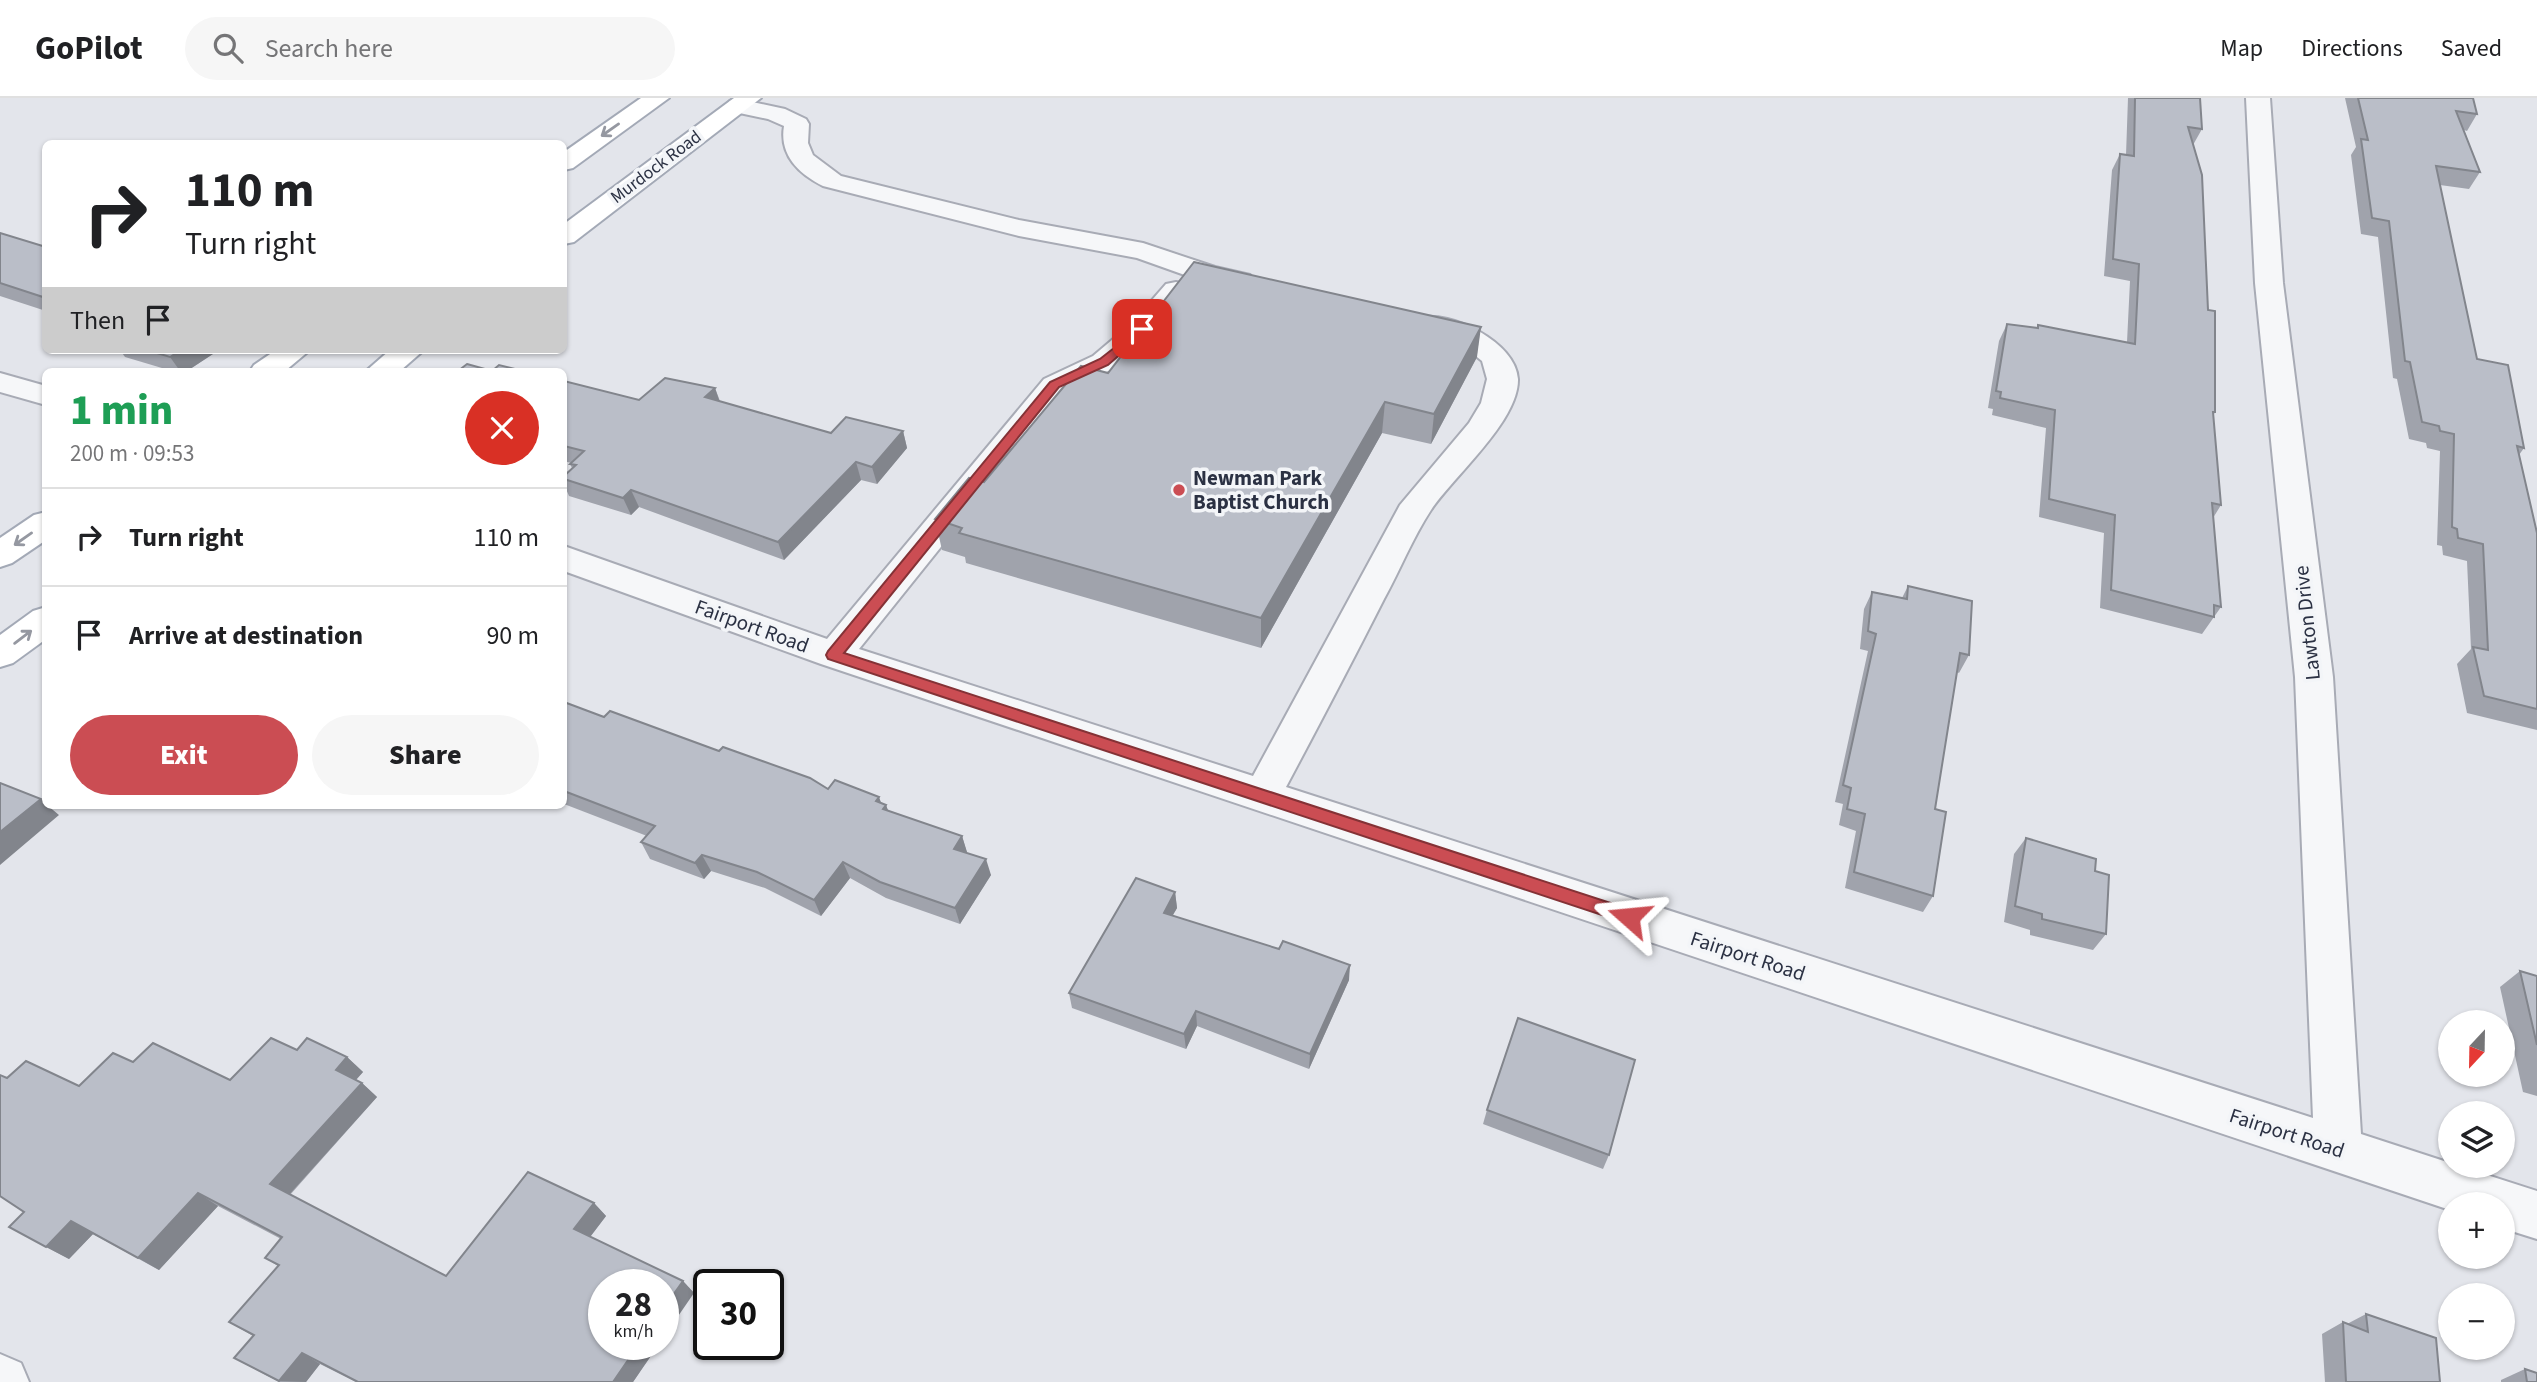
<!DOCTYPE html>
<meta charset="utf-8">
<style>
:root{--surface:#fff;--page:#f6f6f6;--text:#202124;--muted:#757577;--line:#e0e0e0;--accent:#cb4d53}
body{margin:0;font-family:"Source Sans 3",sans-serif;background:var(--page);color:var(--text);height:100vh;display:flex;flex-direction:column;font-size:26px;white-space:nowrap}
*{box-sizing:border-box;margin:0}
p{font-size:23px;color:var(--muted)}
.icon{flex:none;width:38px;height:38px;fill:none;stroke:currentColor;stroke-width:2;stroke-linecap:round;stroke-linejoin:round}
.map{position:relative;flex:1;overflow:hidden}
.side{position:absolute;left:42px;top:270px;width:525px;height:441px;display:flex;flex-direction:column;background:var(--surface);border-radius:10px;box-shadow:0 2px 5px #0004}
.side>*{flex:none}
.banner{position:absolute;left:42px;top:42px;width:525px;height:214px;border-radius:10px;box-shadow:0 2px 5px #0004;background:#fff;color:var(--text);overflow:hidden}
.needle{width:46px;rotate:202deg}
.tools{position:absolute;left:2438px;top:912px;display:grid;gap:14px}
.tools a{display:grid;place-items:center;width:77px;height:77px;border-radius:50%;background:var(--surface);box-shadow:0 2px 5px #0004;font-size:35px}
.speed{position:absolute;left:588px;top:1171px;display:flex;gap:14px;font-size:35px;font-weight:700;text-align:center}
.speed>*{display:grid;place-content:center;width:91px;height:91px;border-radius:50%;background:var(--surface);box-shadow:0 2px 5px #0004;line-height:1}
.speed small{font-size:18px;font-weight:400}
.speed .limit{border:4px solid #111;border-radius:10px;background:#fff;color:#111}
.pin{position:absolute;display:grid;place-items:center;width:60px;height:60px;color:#fff;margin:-30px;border-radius:14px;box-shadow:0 4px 10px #0006}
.me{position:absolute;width:77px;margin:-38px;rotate:288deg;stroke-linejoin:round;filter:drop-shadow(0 0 5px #0008)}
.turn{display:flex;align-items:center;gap:24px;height:147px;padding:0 28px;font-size:32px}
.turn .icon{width:91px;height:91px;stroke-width:2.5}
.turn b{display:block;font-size:49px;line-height:60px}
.then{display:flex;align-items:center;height:66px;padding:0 28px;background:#0003;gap:14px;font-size:26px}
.round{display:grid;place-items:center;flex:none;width:74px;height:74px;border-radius:37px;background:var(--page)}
.summary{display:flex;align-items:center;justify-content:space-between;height:119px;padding:0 28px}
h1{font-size:42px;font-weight:800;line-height:52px;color:#1e9e55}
.primary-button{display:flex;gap:14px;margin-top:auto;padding:14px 28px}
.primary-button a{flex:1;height:80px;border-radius:42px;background:var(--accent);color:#fff;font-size:28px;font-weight:800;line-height:80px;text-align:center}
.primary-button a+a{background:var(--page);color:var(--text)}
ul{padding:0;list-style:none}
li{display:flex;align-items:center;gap:21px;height:98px;padding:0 28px;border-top:2px solid var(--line)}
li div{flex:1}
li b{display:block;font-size:26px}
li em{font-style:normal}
header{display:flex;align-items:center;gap:42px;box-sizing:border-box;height:98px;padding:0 35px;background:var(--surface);border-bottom:2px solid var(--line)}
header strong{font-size:33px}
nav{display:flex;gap:38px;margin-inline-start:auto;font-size:24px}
.search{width:490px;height:63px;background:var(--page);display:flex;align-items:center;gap:18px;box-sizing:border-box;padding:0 24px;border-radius:38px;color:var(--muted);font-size:26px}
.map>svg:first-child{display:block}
</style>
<header>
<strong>GoPilot</strong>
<div class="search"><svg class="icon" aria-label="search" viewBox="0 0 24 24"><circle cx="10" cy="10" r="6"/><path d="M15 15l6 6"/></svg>Search here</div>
<nav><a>Map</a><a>Directions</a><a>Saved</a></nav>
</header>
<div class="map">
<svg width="2537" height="1284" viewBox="0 0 2537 1284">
<rect width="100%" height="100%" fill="#e3e5eb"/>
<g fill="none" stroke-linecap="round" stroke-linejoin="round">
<!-- minor casing -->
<g stroke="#a8abb5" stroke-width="4">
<g id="minor">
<path d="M2246,0H2270L2283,185L2333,579L2361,1036L2450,1065V1068H2459L2537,1093V1141L2502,1130V1106H2450V1112L821,566L564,473V448L827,541L1044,281L1093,258L1132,225L1166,186L1176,184L1186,186L1190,192L1152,237L1115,270L1066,293L859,551L1253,678L1400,407L1469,325L1481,305L1487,281L1482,263L1462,247L1419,232L1415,226L1419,220C1450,212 1516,244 1518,281C1519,323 1453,379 1431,412C1413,439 1400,472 1384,501C1352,564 1319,627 1286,689L2313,1020L2295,579L2255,185Z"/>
<path d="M738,1L785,11L806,21L809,26L808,45L813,57L841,78L1019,122L1143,145L1215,169L1250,177L1254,183L1250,189L1240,191L1196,181L1137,160L1019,138L823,88C799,76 779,57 784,28L768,21L730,13L726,8L730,3Z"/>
<polygon points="0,275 46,288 46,307 0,294"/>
<polygon points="0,1256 21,1265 29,1284 0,1284"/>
</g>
</g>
<!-- major casing -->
<g stroke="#a3a9b6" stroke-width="4">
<g id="major">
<polygon points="641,0 669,0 573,70 564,72 564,54"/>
<polygon points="734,0 761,0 574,144 564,146 564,126"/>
<polygon points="276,252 310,252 285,273 250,273 254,267"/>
<polygon points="390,252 424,252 400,273 366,273"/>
<polygon points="46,414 46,442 12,465 0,469 0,440 34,417"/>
<polygon points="46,509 46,541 13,565 0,569 0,537 33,513"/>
</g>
</g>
<!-- minor -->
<use href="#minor" fill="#f6f7f9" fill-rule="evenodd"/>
<!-- major -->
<use href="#major" fill="#fff" fill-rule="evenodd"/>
</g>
<!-- wall -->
<g fill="#a0a3ac">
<polygon points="2128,0 2200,0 2202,31 2193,47 2215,314 2213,318 2221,407 2213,420 2221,509 2202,536 2100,510 2104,435 2039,419 2046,330 1992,317 1993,311 1988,310 1999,243 2007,226 2037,230 2038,227 2127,244 2130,183 2104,178 2112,72 2120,56 2126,57"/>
<polygon points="2345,0 2473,0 2477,16 2467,33 2464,32 2480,74 2469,91 2440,87 2477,261 2524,350 2519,357 2537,435 2537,632 2467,615 2457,566 2471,551 2467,463 2443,457 2442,448 2437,447 2440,353 2427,350 2426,345 2409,341 2397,281 2393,280 2378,139 2361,136 2351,57 2356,49"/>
<polygon points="0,135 46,149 46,213 0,198"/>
<polygon points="120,252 219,252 187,273 172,273 125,259"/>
<polygon points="1477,259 1431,346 1382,335 1261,550 966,465 965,459 942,452 935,421 984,384 1108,275"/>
<polygon points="564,283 639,302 715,290 720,303 831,335 903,333 907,350 877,386 861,382 784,462 639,409 631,417 569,398 564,386 564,378 572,370 570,366 571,365 564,363"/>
<polygon points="1908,488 1969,557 1959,575 1957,574 1935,711 1933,798 1923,814 1845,790 1856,733 1839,727 1843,706 1835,704 1868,553 1860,551 1864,511 1872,494 1902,500"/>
<polygon points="564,604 604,619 719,653 828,691 882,705 886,707 888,713 962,738 967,755 991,777 960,826 886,800 850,780 821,818 765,790 711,773 704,781 650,761 641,744 647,738 564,706"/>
<polygon points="2026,740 2095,773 2106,836 2093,852 2030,837 2030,832 2004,824 2014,756"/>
<polygon points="1175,794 1177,810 1172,818 1349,882 1309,971 1197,928 1186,951 1072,910 1069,895"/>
<polygon points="2520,873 2537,878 2537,998 2523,994 2500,889"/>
<polygon points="347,959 363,974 356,982 362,985 377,999 290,1097 446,1178 594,1105 606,1118 590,1139 683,1183 694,1195 604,1246 659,1246 633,1284 356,1284 320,1266 306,1284 279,1284 234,1260 253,1238 229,1224 278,1168 265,1160 281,1141 218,1108 159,1172 93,1136 69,1161 9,1129 24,1114 7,980 79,988 133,964 230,982"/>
<polygon points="1487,1012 1609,1057 1603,1071 1483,1026"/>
<polygon points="2366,1216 2440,1284 2325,1284 2322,1236 2343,1224 2347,1226"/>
<polygon points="2525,1271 2537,1284 2501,1284 2501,1282"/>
</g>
<!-- shaded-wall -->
<g fill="#82858c">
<polygon points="1481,229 1477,259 1431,346 1434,316"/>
<polygon points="181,252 219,252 187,273 180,273 170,259"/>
<polygon points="715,290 721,308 705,299"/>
<polygon points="1385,304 1382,335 1261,550 1261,520"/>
<polygon points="903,333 907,350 877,386 872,369"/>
<polygon points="856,364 861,382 784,462 778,444"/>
<polygon points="631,392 639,409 631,417 623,400"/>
<polygon points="879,699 883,710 886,707 892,723 876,703"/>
<polygon points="41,701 46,705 46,707 47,707 59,717 0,767 0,734"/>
<polygon points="962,738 967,754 959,767 954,751"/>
<polygon points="702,757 711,773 704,781 695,765"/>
<polygon points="986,761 991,777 960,826 955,810"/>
<polygon points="843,764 850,780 821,818 814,802"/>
<polygon points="1175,794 1177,810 1165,831 1164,815"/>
<polygon points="1350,867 1349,882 1309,971 1310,956"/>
<polygon points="1196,913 1197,928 1186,951 1184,936"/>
<polygon points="347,959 363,974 352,986 336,972"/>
<polygon points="362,985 377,999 287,1099 270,1086"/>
<polygon points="198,1095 218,1108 159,1172 138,1160"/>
<polygon points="594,1105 606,1118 587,1143 574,1131"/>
<polygon points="71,1123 93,1136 69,1161 46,1149"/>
<polygon points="683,1183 694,1195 663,1240 663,1211"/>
<polygon points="639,1246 659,1246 633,1284 613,1284"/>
<polygon points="302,1255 320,1266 306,1284 279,1283"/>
</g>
<!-- building -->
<g fill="#babec8" stroke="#82858c" stroke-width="2">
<polygon points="2135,0 2200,0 2202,31 2188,29 2202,77 2208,212 2215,213 2215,314 2213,314 2221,407 2212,405 2221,509 2214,507 2214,519 2111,492 2115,417 2049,401 2055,312 2000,300 2001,294 1996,293 2007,226 2038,230 2038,227 2135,246 2139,166 2113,161 2120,56 2134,58"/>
<polygon points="2358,0 2473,0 2477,16 2456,13 2480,74 2436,68 2477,261 2508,267 2524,350 2517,348 2537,435 2537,611 2484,598 2473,549 2488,552 2483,446 2458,440 2457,431 2452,429 2454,336 2440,333 2439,328 2422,324 2410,264 2405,263 2389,123 2372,120 2361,41 2368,42"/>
<polygon points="0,135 46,149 46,200 0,185"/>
<polygon points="1194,164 1481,229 1434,316 1385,304 1261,520 959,435 962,430 935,421 969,380 984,384 1081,268 1108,275"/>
<polygon points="147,252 181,252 170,259"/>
<polygon points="467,266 492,273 499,267 523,273 458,273"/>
<polygon points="665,280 715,290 705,299 831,335 846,319 903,333 872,369 856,364 778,444 631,392 623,400 564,381 564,378 576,367 570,366 584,353 564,348 564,283 639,302"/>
<polygon points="1908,488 1972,503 1969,557 1960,555 1935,711 1946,714 1933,798 1854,774 1865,716 1847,711 1851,690 1843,687 1876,536 1868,533 1872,494 1907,501"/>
<polygon points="564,604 604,619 610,613 719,653 723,649 810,680 828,691 835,682 879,699 876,703 886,707 883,711 962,738 954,751 986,761 955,810 880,784 843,764 814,802 757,774 702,757 695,765 641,744 655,728 564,693"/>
<polygon points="0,685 41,701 0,734"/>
<polygon points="2026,740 2096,761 2095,773 2109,777 2106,836 2042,821 2042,816 2015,808"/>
<polygon points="1136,780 1175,794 1164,815 1279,851 1283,843 1350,867 1310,956 1196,913 1184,936 1069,895"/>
<polygon points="2520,873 2537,878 2537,947"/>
<polygon points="1518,920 1635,962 1609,1057 1487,1012"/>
<polygon points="271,940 297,952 307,940 347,959 336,972 362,985 270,1086 446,1178 528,1074 594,1105 574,1131 683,1183 663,1211 663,1186 604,1186 604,1246 639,1246 613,1284 358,1284 302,1255 279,1283 234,1260 254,1237 229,1224 279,1167 265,1160 282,1139 198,1095 138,1160 71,1123 46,1149 9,1129 24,1114 0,1098 0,977 7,980 26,963 79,988 113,955 133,964 153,945 230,982"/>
<polygon points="2366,1216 2436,1240 2440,1284 2346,1284 2343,1224 2368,1234"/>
<polygon points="2525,1271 2537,1275 2537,1284 2527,1284"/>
</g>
<!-- one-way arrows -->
<defs><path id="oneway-shaft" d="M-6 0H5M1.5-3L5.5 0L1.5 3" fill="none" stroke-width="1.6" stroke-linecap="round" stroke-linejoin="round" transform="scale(1.75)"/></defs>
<g stroke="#9598a1">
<use href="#oneway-shaft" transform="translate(610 32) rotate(145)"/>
<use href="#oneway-shaft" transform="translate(23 441) rotate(145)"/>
<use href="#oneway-shaft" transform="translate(23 539) rotate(-37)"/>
</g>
<!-- route -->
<polygon fill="#cb4d53" stroke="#843236" stroke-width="2" points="1142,228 1146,229 1146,234 1108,267 1059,289 844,555 1629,811 1635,813 1638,819 1635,824 1629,826 828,561 826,557 828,553 1050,284 1100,261"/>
<!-- markers -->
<circle fill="#cb4d53" stroke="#f3f5f8" stroke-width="2.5" cx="1179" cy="392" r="7"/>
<g text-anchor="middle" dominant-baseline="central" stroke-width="7" stroke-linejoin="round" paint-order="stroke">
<!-- far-street labels -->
<g font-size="18" fill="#2b3143" stroke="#f3f5f8">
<text transform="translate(656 69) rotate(-37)">Murdock Road</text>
</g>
<!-- poi labels -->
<g font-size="21" font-weight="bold" fill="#2b3143" stroke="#f3f5f8" text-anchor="start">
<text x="1193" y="380">Newman Park<tspan x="1193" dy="24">Baptist Church</tspan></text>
</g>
<!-- street labels -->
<g font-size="21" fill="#2b3143" stroke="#f3f5f8">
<text transform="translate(2307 525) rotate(-96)">Lawton Drive</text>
<text transform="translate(752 528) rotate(20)">Fairport Road</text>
<text transform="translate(1748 858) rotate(18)">Fairport Road</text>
<text transform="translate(2287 1035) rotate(18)">Fairport Road</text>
</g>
</g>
</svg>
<div class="tools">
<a><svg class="needle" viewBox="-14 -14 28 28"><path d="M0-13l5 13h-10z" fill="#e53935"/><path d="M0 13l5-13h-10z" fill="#757577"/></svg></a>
<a><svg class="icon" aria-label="layers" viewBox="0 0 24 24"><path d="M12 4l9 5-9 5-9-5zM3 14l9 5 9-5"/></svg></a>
<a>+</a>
<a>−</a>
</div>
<div class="speed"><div>28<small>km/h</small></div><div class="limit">30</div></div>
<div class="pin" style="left:1142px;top:231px;background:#d93025"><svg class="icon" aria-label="arrive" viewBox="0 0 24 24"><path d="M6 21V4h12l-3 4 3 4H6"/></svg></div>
<svg class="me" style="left:1629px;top:819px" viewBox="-20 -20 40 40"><path d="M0-17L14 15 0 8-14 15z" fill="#cb4d53" stroke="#fff" stroke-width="4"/></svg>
<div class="banner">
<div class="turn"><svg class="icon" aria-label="right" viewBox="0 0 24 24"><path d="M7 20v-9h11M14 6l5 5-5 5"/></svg><div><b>110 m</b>Turn right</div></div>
<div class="then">Then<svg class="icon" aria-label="arrive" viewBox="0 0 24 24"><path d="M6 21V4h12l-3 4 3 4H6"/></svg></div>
</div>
<section class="side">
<div class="summary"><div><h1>1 min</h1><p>200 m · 09:53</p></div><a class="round" style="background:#d93025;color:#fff"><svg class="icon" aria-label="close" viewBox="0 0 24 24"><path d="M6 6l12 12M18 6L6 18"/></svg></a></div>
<ul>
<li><svg class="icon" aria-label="right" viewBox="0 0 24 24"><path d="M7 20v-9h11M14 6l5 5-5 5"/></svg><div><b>Turn right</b></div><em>110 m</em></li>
<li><svg class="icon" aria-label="arrive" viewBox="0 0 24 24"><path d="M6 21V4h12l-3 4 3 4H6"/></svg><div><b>Arrive at destination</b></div><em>90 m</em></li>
</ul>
<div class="primary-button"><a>Exit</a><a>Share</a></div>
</section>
</div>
